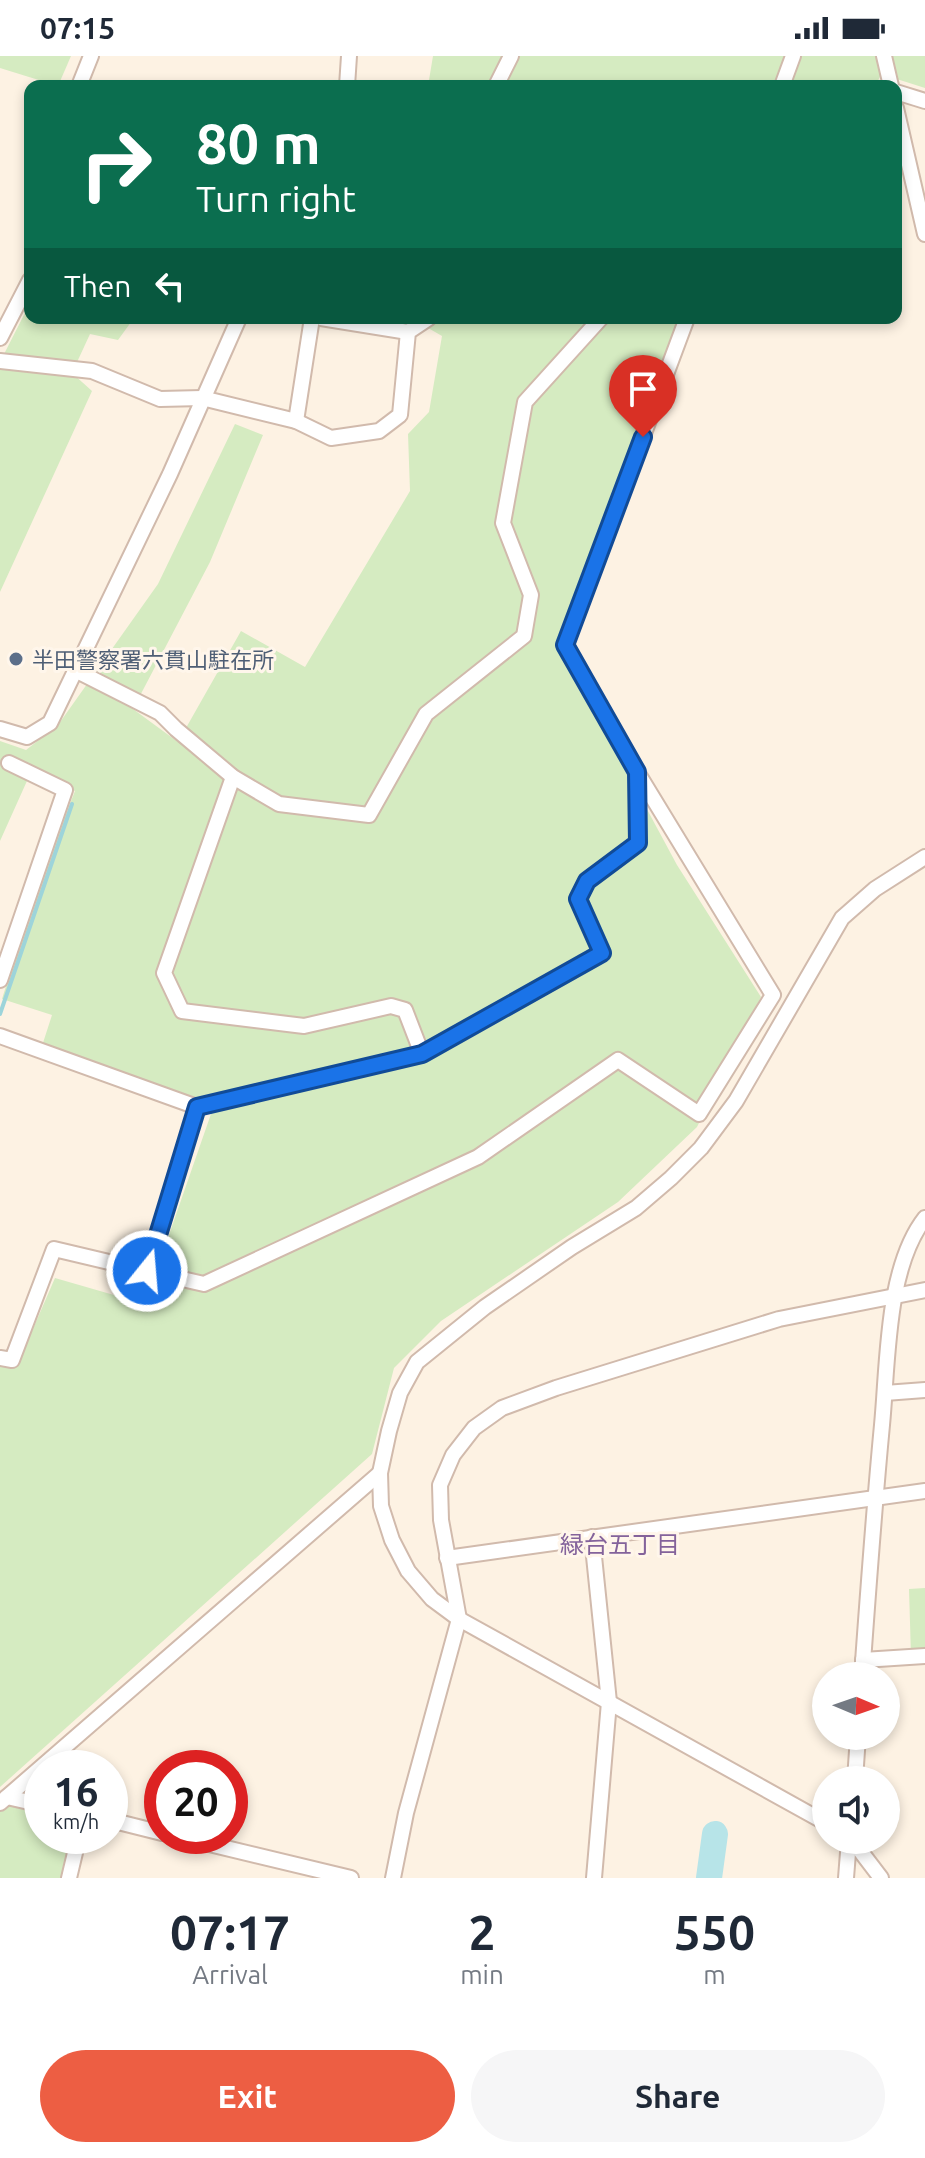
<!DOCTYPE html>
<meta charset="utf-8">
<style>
:root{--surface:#fff;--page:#f6f6f7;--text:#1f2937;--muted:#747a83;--accent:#ed5e43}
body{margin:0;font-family:Ubuntu,"Noto Sans JP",sans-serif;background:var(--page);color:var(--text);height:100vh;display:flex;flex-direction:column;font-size:30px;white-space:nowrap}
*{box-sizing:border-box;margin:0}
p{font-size:26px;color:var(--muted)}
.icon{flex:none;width:44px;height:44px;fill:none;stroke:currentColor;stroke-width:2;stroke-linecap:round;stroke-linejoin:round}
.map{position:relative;height:1822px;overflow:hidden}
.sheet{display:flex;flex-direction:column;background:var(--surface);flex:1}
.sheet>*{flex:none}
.banner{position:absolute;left:24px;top:24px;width:878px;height:244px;border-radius:16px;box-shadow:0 4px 12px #0003;background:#0b6e4f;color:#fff;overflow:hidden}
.needle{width:52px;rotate:92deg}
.buttons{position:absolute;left:812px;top:1606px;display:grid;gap:16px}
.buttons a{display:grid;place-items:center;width:88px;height:88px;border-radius:50%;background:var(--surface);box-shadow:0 4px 12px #0003;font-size:40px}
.speed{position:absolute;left:24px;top:1694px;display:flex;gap:16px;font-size:40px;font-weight:700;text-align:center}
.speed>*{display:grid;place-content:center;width:104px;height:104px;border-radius:50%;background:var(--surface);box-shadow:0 4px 12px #0003;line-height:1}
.speed small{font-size:20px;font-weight:400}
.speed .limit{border:12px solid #d22;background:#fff;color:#111}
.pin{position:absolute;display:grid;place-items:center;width:68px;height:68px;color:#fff;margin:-82px -34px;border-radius:50% 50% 50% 0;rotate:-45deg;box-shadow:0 0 8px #0007}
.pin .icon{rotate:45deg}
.me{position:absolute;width:88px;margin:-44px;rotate:17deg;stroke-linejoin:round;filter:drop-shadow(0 0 6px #0008)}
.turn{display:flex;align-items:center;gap:28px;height:168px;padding:0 40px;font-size:36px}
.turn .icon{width:104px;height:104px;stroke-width:2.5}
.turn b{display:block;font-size:56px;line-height:68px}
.then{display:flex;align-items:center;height:76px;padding:0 40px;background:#0003;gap:16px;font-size:30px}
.eta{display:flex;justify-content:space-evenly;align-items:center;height:136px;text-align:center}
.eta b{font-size:48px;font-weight:700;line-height:56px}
.primary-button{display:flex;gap:16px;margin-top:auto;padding:16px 40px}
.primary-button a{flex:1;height:92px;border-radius:48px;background:var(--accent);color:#fff;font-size:32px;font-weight:700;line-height:92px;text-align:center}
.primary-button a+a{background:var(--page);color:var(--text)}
.status{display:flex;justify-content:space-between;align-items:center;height:56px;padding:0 40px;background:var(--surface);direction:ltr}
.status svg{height:22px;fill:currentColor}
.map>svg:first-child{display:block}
</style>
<div class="status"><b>07:15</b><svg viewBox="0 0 49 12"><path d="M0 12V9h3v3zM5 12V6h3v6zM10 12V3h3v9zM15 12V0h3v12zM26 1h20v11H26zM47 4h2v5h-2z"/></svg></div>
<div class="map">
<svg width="925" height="1822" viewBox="0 0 925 1822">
<rect width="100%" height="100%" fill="#fdf2e3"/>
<!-- green -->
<g fill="#d5ebc1">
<polygon points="0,0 71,0 58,30 0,12"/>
<polygon points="433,0 925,0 925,32 881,18 876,30 428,30"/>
<polygon points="30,247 30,262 134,262 118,284 90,278 72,317 92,335 0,536 0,306"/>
<polygon points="400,262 681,262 558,588 677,809 761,941 697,1071 618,1146 441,1265 394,1312 372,1398 0,1731 0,1309 16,1312 55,1222 145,1248 212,1055 42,990 52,959 2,943 36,833 75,735 31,716 0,785 0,685 26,694 58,669 158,528 235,368 263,379 210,506 133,653 178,686 241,575 305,611 410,435 408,378 429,356 442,280 416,265"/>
<polygon points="925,1532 925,1600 911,1600 909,1533"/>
<polygon points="0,1747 42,1749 42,1780 79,1780 69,1822 0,1822"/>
</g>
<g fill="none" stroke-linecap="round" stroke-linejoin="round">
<!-- stream -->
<polyline stroke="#9dd4da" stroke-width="4" points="0,958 72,748"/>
<!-- river -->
<polyline stroke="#b7e4e8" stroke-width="26" points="709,1822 715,1778"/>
<!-- minor casing -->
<g stroke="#d1baac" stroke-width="18">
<g id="minor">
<polyline points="884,0 891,30"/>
<polyline points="79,30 91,0"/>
<polyline points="347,30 349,0"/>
<polyline points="496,30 511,0"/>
<polyline points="782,30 793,0"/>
<polyline points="896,36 925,45"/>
<polyline points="896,52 925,178"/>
<polyline points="321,262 408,276"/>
<polyline points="0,282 30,224"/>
<polyline points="0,305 92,315 160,343 202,342 296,365 331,382 379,375 400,359 408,276 429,262"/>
<polyline points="296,365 312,262"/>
<polyline points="75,614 160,657 176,673 233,721 279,748 369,759 426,658 524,580 531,539 503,467 525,346 601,262"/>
<polyline points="0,673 27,681 50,667 170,418 239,262"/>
<polyline points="233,721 164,917 182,955 304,970 391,950 405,954 422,998"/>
<polyline points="0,924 65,734 9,707"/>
<polyline points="0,980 197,1051 422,998 602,897 578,843 587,825 638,787 637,716 565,589 687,262"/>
<polyline points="147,1215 204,1228 478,1101 618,1004 699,1058 773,939 637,716"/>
<polyline points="0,1302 12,1304 54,1193 147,1215 197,1051"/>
<polyline points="885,1337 925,1334"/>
<polyline points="592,1481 609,1646 594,1822"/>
<polyline points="447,1502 925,1435"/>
<polyline points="863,1604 925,1600"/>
<path d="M862,1620C868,1536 874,1453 882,1369C888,1307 886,1212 925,1162"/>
<polyline points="855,1724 858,1680"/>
<polyline points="7,1741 42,1749"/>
<polyline points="0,1747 380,1417"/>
<polyline points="110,1764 162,1777"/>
<polyline points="826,1767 459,1563 432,1543 408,1515 392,1484 381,1450 380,1417 389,1375 400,1337 417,1306 485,1251 572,1191 636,1152 671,1122 701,1092 736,1045 842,862 875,833 925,801"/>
<polyline points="176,1780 351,1822"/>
<polyline points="852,1784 881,1822"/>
<polyline points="69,1822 79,1780"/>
<polyline points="393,1822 406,1757 459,1563 441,1464 440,1429 453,1399 474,1372 502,1352 556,1332 779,1263 925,1234"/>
<polyline points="846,1822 849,1784"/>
</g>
</g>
<!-- minor -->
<use href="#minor" stroke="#fff" stroke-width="14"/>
</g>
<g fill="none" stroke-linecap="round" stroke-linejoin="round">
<!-- route casing -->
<g stroke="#114b97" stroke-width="20">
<polyline id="route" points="147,1215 197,1051 422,998 602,897 578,843 587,825 638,787 637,716 565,589 643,381"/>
</g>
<!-- route -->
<use href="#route" stroke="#1a73e8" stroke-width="14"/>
</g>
<!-- markers -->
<circle fill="#5c6f8a" stroke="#fff6eb" stroke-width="3" cx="16" cy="603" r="8"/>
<g text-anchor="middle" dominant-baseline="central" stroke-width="6" stroke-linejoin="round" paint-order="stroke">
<!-- service labels -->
<g font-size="22" fill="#4e5e75" stroke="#fff6eb" text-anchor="start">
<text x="32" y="603">半田警察署六貫山駐在所</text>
</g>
<!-- neighbourhood labels -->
<g font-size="24" fill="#84639b" stroke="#fff6eb">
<text x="620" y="1488">緑台五丁目</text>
</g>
</g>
</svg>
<div class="buttons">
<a><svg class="needle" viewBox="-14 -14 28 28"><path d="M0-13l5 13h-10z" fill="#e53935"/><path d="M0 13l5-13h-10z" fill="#747a83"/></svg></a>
<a><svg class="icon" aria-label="sound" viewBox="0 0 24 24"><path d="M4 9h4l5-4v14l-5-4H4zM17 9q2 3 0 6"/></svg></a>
</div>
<div class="speed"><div>16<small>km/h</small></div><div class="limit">20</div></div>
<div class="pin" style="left:643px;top:381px;background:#d93025"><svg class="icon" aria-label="arrive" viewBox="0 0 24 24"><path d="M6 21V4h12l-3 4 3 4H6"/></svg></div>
<svg class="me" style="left:147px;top:1215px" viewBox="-20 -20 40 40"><circle r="17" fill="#1a73e8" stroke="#fff" stroke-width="3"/><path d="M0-11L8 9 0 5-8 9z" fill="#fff"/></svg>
<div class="banner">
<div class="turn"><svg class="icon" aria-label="right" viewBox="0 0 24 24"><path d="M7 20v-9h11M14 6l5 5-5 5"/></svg><div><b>80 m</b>Turn right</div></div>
<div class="then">Then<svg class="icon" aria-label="left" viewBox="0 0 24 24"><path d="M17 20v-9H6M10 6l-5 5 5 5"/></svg></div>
</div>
</div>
<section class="sheet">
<div class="eta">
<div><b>07:17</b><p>Arrival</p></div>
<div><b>2</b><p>min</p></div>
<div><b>550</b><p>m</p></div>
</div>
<div class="primary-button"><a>Exit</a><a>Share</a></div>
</section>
